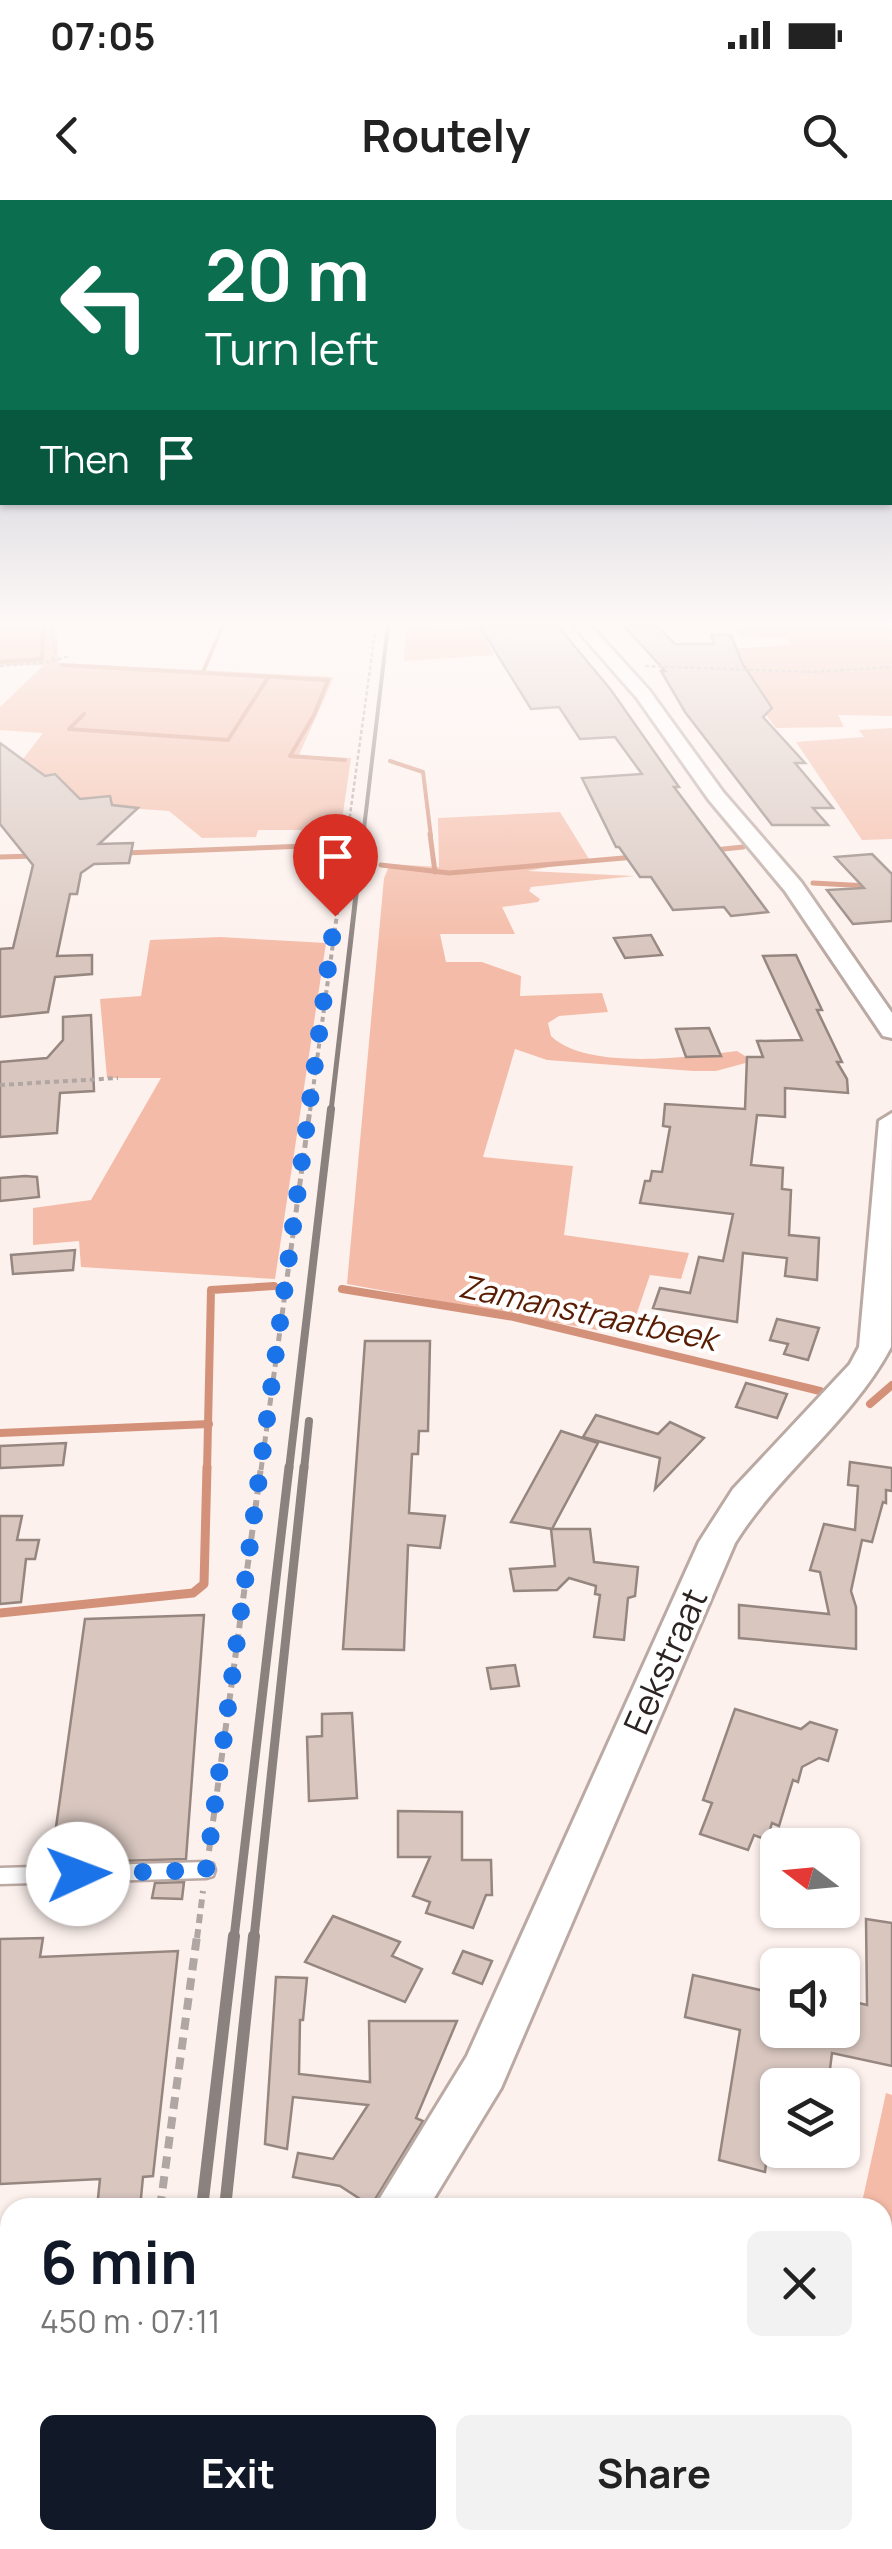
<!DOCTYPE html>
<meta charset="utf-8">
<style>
:root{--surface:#fff;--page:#f2f2f2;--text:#222;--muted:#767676;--accent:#111827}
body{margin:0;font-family:Manrope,sans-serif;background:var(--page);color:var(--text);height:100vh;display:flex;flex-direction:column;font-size:38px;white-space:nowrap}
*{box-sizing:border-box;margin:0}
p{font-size:32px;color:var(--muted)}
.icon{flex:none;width:55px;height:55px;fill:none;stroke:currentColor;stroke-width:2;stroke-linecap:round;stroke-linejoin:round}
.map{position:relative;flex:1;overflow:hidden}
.panel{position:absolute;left:0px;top:1998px;width:892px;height:352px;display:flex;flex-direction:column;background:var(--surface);border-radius:30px 30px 0 0;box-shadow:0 2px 8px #0004}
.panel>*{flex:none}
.guide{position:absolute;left:0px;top:0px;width:892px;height:305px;box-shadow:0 2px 8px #0004;background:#0b6e4f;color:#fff;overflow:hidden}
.needle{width:65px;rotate:286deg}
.controls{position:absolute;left:760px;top:1628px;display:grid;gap:20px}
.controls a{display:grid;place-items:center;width:100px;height:100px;border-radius:15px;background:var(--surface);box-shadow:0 2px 8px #0004;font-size:50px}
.pin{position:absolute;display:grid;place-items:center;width:85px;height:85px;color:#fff;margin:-102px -42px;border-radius:50% 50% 50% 0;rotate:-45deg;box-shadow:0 0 10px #0007}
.pin .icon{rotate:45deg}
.me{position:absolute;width:110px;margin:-55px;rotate:88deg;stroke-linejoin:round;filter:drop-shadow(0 0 8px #0008)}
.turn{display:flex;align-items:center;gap:35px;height:210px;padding:0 40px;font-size:45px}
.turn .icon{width:130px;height:130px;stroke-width:2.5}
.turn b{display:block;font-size:70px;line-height:85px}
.then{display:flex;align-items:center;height:95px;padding:0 40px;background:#0003;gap:20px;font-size:38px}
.round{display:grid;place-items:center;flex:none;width:105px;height:105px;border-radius:15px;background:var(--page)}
.head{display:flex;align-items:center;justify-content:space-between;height:170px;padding:0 40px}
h1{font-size:60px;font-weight:700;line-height:75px;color:var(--accent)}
.cta{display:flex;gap:20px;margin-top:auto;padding:20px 40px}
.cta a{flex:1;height:115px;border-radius:15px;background:var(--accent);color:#fff;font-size:40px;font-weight:700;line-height:115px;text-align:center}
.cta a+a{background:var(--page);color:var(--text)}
.status{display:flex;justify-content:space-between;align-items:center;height:70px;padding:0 50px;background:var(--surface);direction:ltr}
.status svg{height:28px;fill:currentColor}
header{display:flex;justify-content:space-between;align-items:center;height:130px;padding:0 40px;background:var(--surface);font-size:45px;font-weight:700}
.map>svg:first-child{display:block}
</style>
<div class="status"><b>07:05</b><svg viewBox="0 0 49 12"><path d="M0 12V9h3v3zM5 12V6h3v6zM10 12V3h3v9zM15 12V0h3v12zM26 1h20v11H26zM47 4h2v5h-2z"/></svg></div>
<header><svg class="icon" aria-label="back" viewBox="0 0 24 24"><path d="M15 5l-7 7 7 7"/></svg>Routely<svg class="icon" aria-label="search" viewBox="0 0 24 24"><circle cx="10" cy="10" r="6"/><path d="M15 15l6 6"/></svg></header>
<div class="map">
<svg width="892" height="2349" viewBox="0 0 892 2349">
<rect width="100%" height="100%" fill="#fdf1ed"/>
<!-- green -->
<g fill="#f4bca8">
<polygon points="0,425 56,425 59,463 334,477 298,557 351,558 337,655 311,651 301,630 258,630 256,637 202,638 169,611 83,605 20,563 43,533 0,530 0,507 44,465 0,466"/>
<polygon points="405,425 456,428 479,425 494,455 404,461"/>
<polygon points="737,425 892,425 892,516 838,515 844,527 776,528 757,503 729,449 791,445 786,438 741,437"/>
<polygon points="892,528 892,639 862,640 796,542 864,537 859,530"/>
<path d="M560,612L589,659L528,671L634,676L531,687L529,691L540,699L538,702L502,707L515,734H440L446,762H482L521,776L520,796L602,793L608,812L559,816L548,823L551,836C588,872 696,856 737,851L753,861L716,871H693L547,860L515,849L483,957L573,966L564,1035L689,1053L681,1079L650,1075L629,1136L347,1084L384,678L390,664L439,667L438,618Z"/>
<polygon points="220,737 326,743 275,1079 81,1067 79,1041 33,1045 33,1008 91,1000 161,878 107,878 100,799 141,796 150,740"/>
<polygon points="886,1893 892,1895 892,2349 845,2349 844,2340 882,2340 882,2008 861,2007"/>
</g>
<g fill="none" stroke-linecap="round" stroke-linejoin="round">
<!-- stream-far3 -->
<g stroke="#d49179" stroke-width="4">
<polyline points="0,462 42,459 43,425"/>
<polyline points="62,465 328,480 314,515 290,556 345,560"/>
<polyline points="203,472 223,425"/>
<polyline points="84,514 69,529 228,540 269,476"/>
<polyline points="390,561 423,572 431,637"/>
</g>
<!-- stream-far2 -->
<g stroke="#d49179" stroke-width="5">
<polyline points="430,634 435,672"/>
<polyline points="714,650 743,647"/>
<polyline points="124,653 307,646 311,651 337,655"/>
<polyline points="0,657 35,656"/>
<polyline points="381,665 449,673 635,657"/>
<polyline points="813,683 868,686"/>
</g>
<!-- stream-far1 -->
<g stroke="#d49179" stroke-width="8">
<polyline points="342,1089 514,1117 820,1191"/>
<polyline points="870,1204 892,1185"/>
<polyline points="0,1233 209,1224"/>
<polyline points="207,1270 211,1090 274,1086"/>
</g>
<!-- stream -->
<polyline stroke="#d49179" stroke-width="9" points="0,1413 193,1393 204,1384 207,1267"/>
</g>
<!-- building -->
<g fill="#d8c6bf" stroke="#968680" stroke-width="2.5">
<polygon points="479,425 557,425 611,490 679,587 674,587 768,712 731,716 724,707 673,710 651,677 640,677 619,647 616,647 582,578 642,574 615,537 580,539 559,507 531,509"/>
<polygon points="623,425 656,425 675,444 714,444 711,435 731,435 742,463 772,508 763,517 805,563 795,563 833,608 813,608 828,625 772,625 685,512 661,471 665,471"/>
<polygon points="0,543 45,576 55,574 80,599 110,596 112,605 138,608 99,644 133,643 129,663 94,664 81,673 77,694 70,694 57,756 92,755 92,774 55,777 48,812 0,817 0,749 13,748 33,665 0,624"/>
<polygon points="872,654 892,674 892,721 853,724 827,690 864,688 835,657"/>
<polygon points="651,735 662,755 625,758 614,738"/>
<polygon points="796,755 822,810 817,810 842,862 837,862 847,879 848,893 785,888 785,917 757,915 751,965 783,968 782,989 791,990 789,1035 819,1038 817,1080 785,1076 787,1058 743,1053 737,1122 653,1108 660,1088 690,1093 699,1057 723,1061 733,1014 640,1003 645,981 650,981 652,971 662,972 670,927 663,926 665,904 745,909 747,857 763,857 757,841 802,840 763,756"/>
<polygon points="91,815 94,891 60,893 57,933 0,937 0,862 47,858 63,840 63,817"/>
<polygon points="709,828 721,856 686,857 676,829"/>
<polygon points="25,976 37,977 39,997 0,1001 0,978"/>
<polygon points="75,1050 73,1070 13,1074 11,1055"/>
<polygon points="777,1119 819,1128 808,1160 784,1154 788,1144 770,1140"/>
<polygon points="365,1141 430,1141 428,1231 419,1231 418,1254 412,1254 409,1313 445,1316 440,1348 408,1345 404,1450 343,1449"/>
<polygon points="746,1183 787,1194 777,1218 736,1207"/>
<polygon points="596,1215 658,1234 670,1222 704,1238 655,1289 660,1258 583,1237"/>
<polygon points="561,1231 598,1243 552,1329 511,1322"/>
<polygon points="66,1243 63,1265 0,1268 0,1246"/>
<polygon points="850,1262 892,1268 892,1291 886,1290 886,1303 883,1302 872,1342 862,1340 851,1391 856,1407 856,1449 739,1438 739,1405 829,1414 820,1372 810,1370 824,1324 855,1330 858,1286 848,1285"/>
<polygon points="0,1316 22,1316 17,1340 39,1340 35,1359 26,1359 21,1402 0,1404"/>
<polygon points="551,1329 590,1329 594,1362 638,1367 635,1396 628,1398 624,1440 594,1437 600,1395 595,1394 596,1386 569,1378 557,1390 514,1391 510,1369 555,1366"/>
<polygon points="204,1415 186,1659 51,1663 85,1419"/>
<polygon points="515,1465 519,1486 491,1489 487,1468"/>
<polygon points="735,1509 801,1529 810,1522 837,1530 828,1561 819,1558 802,1567 798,1582 793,1580 779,1626 772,1623 767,1640 754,1635 748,1650 700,1634 712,1603 703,1600"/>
<polygon points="352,1513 357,1598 309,1601 307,1537 322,1536 322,1514"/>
<polygon points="398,1611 462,1612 462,1660 491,1660 492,1695 486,1695 473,1728 426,1713 430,1702 413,1696 430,1657 398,1657"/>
<polygon points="184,1682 182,1699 152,1698 155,1683"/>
<polygon points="333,1716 400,1742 392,1756 422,1769 405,1802 305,1762"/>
<polygon points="866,1719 892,1723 892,1866 832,1853 828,1885 778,1885 778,1941 769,1939 765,1972 719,1960 740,1830 685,1817 693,1775 778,1794 778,1830 842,1830 842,1799 867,1805"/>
<polygon points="43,1738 40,1757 178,1751 153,1976 143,1977 140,2008 97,2008 100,1979 0,1984 0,1739"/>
<polygon points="463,1751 492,1761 482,1784 453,1773"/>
<polygon points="276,1777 307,1778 303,1820 300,1820 299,1874 370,1882 369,1821 457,1821 416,1918 423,1921 371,2006 340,1986 293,1977 298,1953 333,1959 368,1905 293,1897 287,1949 265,1944"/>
</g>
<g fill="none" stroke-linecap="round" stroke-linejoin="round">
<!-- service casing -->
<g stroke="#bba9a3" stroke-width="5">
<polygon id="service" points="206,1662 213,1664 215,1670 213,1676 206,1678 0,1684 0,1668"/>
</g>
<!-- tertiary casing -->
<g stroke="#bba9a3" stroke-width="6">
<g id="tertiary">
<polygon points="573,425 590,425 649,490 723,592 801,682 892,813 892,838 883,836 785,691 709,600 637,498"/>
<path d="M892,913L891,1147C852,1221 779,1272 735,1343L501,1888L428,2008H374L467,1856L699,1342L733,1289L850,1164L859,1147L879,921Z"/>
<polygon points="14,2340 79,2340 76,2349 10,2349"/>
</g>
</g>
<!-- path-far4 -->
<g stroke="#b0a6a3" stroke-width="2.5" stroke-dasharray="4 2.5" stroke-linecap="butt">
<polyline points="51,425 55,456 52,460"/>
<polyline points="0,466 50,462 69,456"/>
<polyline points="645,466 812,472 892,467"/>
<polyline points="347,637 376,425"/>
</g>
<!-- path-far3 -->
<g stroke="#b0a6a3" stroke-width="4" stroke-dasharray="5 4" stroke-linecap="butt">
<polyline points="0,885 118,878"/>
<polyline points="310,911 348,634"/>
</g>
<!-- path-far2 -->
<polyline stroke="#b0a6a3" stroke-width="5" stroke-dasharray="8 5" stroke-linecap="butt" points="261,1270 310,909"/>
<!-- path-far1 -->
<g stroke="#b0a6a3" stroke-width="6" stroke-dasharray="9 6" stroke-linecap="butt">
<polyline points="209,1651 261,1267"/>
<polyline points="197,1738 203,1691"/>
</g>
<!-- path -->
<g stroke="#b0a6a3" stroke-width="8" stroke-dasharray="12 8" stroke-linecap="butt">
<polyline points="160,2008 197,1736"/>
<polyline points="239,2349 240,2340"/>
</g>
<!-- service -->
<use href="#service" fill="#fff" fill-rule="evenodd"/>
<!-- tertiary -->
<use href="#tertiary" fill="#fff" fill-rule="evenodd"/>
<!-- rail-far4 -->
<polyline stroke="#8b827f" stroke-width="4" points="363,637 388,425"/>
<!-- rail-far3 -->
<polyline stroke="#8b827f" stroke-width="5" points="331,911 363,634"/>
<!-- rail-far2 -->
<g stroke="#8b827f" stroke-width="8">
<polyline points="289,1270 331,909"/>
<polyline points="304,1270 309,1221"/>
</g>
<!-- rail-far1 -->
<g stroke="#8b827f" stroke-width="9">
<polyline points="234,1738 289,1267"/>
<polyline points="254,1738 304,1267"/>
</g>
<!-- rail -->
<g stroke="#8b827f" stroke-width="12">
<polyline points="202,2008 234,1736"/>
<polyline points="225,2008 254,1736"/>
<polyline points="162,2349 163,2340"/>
<polyline points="188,2349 189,2340"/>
</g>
</g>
<!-- sky -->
<linearGradient id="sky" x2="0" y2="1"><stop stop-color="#a0a6bc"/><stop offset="0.56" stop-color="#fef9f7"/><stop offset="1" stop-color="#fef9f7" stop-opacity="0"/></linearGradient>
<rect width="892" height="754" fill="url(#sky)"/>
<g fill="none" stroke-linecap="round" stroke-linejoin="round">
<!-- route -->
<polyline stroke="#1a73e8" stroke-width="18" stroke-dasharray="0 32.4" points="78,1674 206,1670 335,716"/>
</g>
<g text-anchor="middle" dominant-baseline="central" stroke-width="8" stroke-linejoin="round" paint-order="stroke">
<!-- water labels -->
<g font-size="32" font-style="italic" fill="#591d03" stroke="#fff">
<text transform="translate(588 1112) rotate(12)">Zamanstraatbeek</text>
</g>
<!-- near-street labels -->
<g font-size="35" fill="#2b2422" stroke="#fff">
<text transform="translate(665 1461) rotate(-66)">Eekstraat</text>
</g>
</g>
</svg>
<div class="controls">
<a><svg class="needle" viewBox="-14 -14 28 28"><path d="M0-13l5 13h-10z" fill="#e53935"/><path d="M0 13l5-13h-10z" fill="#767676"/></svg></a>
<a><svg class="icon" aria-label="sound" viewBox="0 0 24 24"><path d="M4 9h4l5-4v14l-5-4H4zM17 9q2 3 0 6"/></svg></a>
<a><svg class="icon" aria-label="layers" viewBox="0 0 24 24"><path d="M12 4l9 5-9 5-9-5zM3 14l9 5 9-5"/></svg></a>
</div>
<div class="pin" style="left:335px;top:716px;background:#d93025"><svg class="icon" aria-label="arrive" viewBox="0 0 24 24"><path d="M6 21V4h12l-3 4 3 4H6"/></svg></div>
<svg class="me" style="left:78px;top:1674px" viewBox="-20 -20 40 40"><circle r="19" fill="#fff"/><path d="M0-13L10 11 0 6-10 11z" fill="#1a73e8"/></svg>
<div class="guide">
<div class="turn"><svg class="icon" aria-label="left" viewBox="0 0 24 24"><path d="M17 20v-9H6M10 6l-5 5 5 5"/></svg><div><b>20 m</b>Turn left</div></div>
<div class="then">Then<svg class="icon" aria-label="arrive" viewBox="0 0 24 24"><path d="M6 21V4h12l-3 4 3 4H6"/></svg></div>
</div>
<section class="panel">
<div class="head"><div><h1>6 min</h1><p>450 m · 07:11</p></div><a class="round"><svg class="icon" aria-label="close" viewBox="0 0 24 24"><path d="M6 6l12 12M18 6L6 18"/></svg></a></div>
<div class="cta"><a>Exit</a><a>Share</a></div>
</section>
</div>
